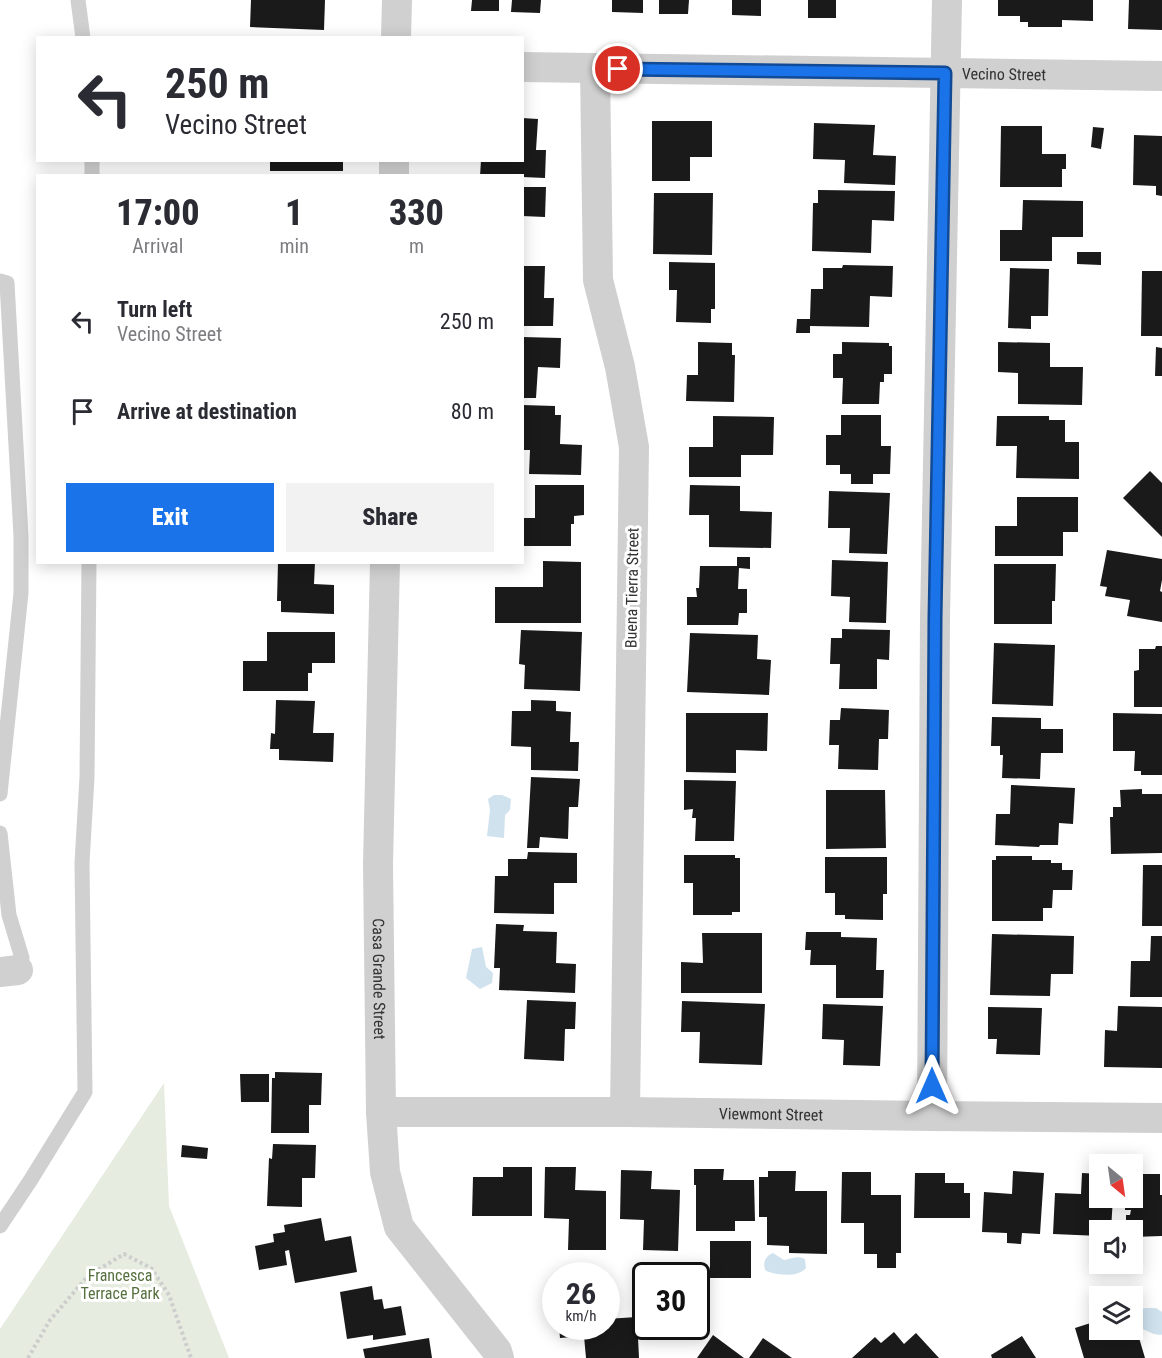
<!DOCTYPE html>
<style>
:root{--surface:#fff;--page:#f2f2f3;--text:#2b2b33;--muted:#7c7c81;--accent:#1a73e8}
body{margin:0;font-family:"Roboto Condensed",sans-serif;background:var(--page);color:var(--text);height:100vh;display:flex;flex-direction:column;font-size:22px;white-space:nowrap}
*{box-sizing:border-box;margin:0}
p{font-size:20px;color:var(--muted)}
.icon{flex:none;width:33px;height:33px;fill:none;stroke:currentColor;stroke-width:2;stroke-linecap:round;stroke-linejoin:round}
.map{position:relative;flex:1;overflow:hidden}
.drawer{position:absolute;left:36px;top:174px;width:488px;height:390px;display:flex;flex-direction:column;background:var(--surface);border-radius:0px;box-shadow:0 3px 15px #0003}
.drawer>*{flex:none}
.banner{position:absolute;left:36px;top:36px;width:488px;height:126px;border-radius:0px;box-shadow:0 3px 15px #0003;background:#fff;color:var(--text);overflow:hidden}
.needle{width:39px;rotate:151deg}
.buttons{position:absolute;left:1089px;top:1154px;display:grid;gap:12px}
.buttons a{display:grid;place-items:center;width:54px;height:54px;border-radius:0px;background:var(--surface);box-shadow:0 3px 15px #0003;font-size:30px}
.speed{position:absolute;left:542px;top:1262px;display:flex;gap:12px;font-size:30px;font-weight:700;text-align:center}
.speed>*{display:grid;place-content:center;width:78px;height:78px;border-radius:50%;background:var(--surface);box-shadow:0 3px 15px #0003;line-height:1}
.speed small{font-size:15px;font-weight:400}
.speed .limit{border:3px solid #111;border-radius:9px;background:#fff;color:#111}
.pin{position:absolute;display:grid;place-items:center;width:51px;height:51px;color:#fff;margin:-26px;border:3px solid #fff;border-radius:50%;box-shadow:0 2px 6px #0007}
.me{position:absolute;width:66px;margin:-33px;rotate:0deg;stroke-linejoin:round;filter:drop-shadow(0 0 4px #0008)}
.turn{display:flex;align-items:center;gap:21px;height:126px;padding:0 30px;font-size:27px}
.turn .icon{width:78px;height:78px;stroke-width:2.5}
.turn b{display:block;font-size:42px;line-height:51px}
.eta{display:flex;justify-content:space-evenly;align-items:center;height:102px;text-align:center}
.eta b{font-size:36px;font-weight:800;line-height:42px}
.action{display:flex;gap:12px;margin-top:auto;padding:12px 30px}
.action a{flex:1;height:69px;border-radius:0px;background:var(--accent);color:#fff;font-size:24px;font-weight:800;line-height:69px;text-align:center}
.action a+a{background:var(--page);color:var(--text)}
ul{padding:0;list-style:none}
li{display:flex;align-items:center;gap:18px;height:90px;padding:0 30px}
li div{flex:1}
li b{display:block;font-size:22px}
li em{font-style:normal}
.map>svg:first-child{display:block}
</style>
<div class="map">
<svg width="1162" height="1358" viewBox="0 0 1162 1358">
<rect width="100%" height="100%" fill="#fff"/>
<!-- green -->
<polygon fill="#e6ecdf" points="164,1083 169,1206 229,1358 0,1358 0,1329"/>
<!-- water -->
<g fill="#cfe2ee">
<polygon points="494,795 502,795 511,799 510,810 505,815 504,838 487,836 490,810 488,799"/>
<polygon points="482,947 486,967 493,973 492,983 480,989 466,978 472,949"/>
<path d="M773,1253L784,1260C792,1259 797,1255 805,1259L806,1268C797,1278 778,1275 766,1271C762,1264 765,1256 773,1253Z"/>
<polygon points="1146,1308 1156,1308 1162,1312 1162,1334 1161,1335 1154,1334 1133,1325 1133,1311"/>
</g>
<!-- building -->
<g fill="#1a1a1a">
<polygon points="251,0 325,0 324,30 250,27"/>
<polygon points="472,0 499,0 499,11 471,11"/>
<polygon points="512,0 541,0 540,13 511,12"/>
<polygon points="612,0 643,0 643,13 612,12"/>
<polygon points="659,0 689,0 688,14 659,14"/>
<polygon points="732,0 761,0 761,16 732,15"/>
<rect x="808" y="0" width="28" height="18"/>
<polygon points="998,0 1093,0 1093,21 1062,20 1062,27 1028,27 1028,22 1020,22 1020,16 998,16"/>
<polygon points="1129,0 1162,0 1162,30 1128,29"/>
<polygon points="522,118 538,119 536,150 546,150 545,178 522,177 522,176 480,176 481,160 522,160"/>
<polygon points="652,121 712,121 712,157 690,157 690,181 652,181"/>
<polygon points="814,123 875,125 873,155 896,156 895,185 844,183 845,160 813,159"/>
<polygon points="1001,126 1042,126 1042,154 1066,154 1066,169 1062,169 1062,187 1000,187"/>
<polygon points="1093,127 1104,128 1101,149 1091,147"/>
<polygon points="1134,135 1162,136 1162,196 1156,195 1156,186 1133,185"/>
<rect x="270" y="160" width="73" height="11"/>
<polygon points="522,187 546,187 545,217 522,216"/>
<polygon points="818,190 895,191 894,221 872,220 871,253 812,251 813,203 818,203"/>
<polygon points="654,193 713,193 712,255 653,254"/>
<polygon points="1023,200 1083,201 1083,237 1052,237 1052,261 1000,261 1000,230 1022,230"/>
<polygon points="1077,252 1101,252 1101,265 1077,264"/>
<polygon points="669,262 715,263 715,309 711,309 711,323 676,322 677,290 669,290"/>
<polygon points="843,265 893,266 892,297 870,296 869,327 810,326 810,333 796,333 797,319 810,319 811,289 823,289 823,268 842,268"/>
<polygon points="522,266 545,266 544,298 554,298 553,326 522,326"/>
<polygon points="1010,268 1049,269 1048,316 1031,316 1031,329 1008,328"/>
<polygon points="1142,271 1162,271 1162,336 1141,336"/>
<polygon points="522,337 561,338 560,368 538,367 536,398 522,398"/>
<polygon points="698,342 732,343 732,355 735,355 734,402 686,401 687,375 698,375"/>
<polygon points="842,342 889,343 889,346 892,346 892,374 884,374 884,382 880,382 879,404 842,404 843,378 833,378 833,354 842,354"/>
<polygon points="998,342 1050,343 1050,367 1083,367 1082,405 1018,404 1018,373 998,372"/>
<polygon points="1156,347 1162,348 1162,376 1155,376"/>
<polygon points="522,405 555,406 555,415 561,415 560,444 582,445 581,475 529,474 530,450 522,450"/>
<polygon points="841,415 881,415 881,446 891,446 890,474 873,474 873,484 851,484 851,474 840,474 840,465 826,465 826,435 841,435"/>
<polygon points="713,416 774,417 773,455 741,455 741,477 689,477 689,447 713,447"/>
<polygon points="997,416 1049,416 1049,420 1065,420 1065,442 1079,442 1079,479 1016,478 1017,446 996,446"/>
<polygon points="1150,471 1162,483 1162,537 1123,498"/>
<polygon points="535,485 584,485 584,515 574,516 574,524 571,524 571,546 522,546 522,518 535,518"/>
<polygon points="690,485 740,486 740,511 772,512 771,548 709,547 709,515 689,515"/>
<polygon points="829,491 890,493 887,554 849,553 850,528 828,528"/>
<polygon points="1017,497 1078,497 1078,532 1063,532 1063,556 995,556 995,526 1017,526"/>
<polygon points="1107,550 1162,559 1162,580 1160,591 1162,592 1162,622 1127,616 1130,600 1105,596 1107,587 1100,586"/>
<polygon points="737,557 750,557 750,569 739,568 738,589 747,589 747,613 739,613 738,625 687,625 687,597 697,597 696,588 699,588 700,566 737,566"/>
<polygon points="832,560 888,562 886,623 849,622 850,597 831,596"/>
<polygon points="543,561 581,562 581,623 495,623 495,587 543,587"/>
<polygon points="278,562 315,562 314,584 334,585 334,614 281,612 281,601 277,601"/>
<polygon points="994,564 1056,564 1055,601 1052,601 1052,624 994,624"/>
<polygon points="842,629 890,630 889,660 877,659 877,689 839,689 840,664 830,664 831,638 842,638"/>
<polygon points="521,630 582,632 580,691 524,689 525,665 519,664"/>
<polygon points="267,632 335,632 335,663 312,663 312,673 308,673 308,691 243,691 243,661 267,661"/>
<polygon points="690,633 758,635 757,659 771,660 769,695 687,692"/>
<polygon points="994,643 1055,645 1053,706 992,704"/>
<polygon points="1156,646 1162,646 1162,707 1134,707 1134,671 1139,670 1139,649 1155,649"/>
<polygon points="276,700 315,701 313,733 334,733 333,762 279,760 279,749 270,749 271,733 275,734"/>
<polygon points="531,700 556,701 556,711 571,712 570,742 579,742 578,771 531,770 531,747 511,746 512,711 531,711"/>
<polygon points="841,708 889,710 888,739 879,739 878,770 838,769 839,745 829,745 830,720 840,720"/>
<polygon points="686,713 768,713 767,751 736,750 736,773 686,772"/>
<polygon points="1113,713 1162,714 1162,775 1141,775 1141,771 1134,771 1135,751 1113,751"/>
<polygon points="992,717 1041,718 1041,729 1063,729 1063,753 1041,753 1040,779 1002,778 1003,755 1000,755 1000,746 991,746"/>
<polygon points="531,777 580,779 578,807 569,807 568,839 540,837 539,848 527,848"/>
<polygon points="684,780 736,781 734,841 695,841 696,818 692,818 693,809 684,810"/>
<polygon points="1011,785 1075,788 1073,824 1059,823 1058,845 1040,845 1039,847 995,845 996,814 1010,814"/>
<polygon points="1142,789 1142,794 1162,794 1162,853 1111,854 1110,817 1113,817 1113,807 1121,807 1120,790"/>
<polygon points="826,790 885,790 886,848 826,849"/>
<polygon points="528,852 577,853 577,883 554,883 554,914 494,913 495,876 508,876 508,859 527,859"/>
<polygon points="684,855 735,855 735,858 740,858 740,912 732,912 732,915 693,915 693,883 684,883"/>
<polygon points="996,856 1032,856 1032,860 1051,860 1051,863 1062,863 1062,870 1073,870 1072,890 1053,890 1052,908 1043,908 1043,921 992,921 992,860 996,860"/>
<polygon points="825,857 887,857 887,894 883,894 883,920 845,919 845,915 835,915 835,893 825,893"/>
<polygon points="1143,865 1162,865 1162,926 1142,926"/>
<polygon points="496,924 524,925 523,931 557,932 556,963 576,964 575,993 499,990 500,968 494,968"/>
<polygon points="806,932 841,932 841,937 877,938 876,970 884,970 883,998 836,998 836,965 810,965 811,950 805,950"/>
<polygon points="702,933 762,933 762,993 681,993 681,962 703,963"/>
<polygon points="992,934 1074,936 1073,974 1051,974 1050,996 990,995"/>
<polygon points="1151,936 1162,936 1162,997 1130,997 1131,961 1150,961"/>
<polygon points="527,1000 576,1002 575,1029 565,1029 564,1061 524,1059"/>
<polygon points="682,1001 765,1004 762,1065 699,1063 700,1032 681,1032"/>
<polygon points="823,1004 883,1006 880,1066 843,1065 844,1040 822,1039"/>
<polygon points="1118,1006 1162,1007 1162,1068 1104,1067 1105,1030 1117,1031"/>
<polygon points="988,1007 1042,1008 1040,1055 996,1054 997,1039 988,1039"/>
<polygon points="275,1072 322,1073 321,1105 309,1105 309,1133 271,1133 272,1078 275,1078"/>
<polygon points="240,1074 269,1074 269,1102 241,1102"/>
<polygon points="273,1144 316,1145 315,1178 302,1178 302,1207 267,1206 269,1158 272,1159"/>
<polygon points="182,1145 208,1148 207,1159 181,1157"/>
<polygon points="503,1167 532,1167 532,1216 472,1216 473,1177 503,1177"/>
<polygon points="545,1167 576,1167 575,1190 606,1191 606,1250 568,1250 569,1219 544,1218"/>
<polygon points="694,1169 724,1169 723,1180 754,1180 755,1221 735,1221 735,1231 696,1231 696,1185 694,1185"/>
<polygon points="621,1170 652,1171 651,1189 680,1190 678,1251 643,1250 644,1220 620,1219"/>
<polygon points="768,1171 796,1171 795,1191 827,1191 827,1254 789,1253 789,1246 767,1245 767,1217 759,1217 759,1177 768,1177"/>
<polygon points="1013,1171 1044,1173 1040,1234 1022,1233 1021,1244 1007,1243 1007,1233 982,1232 984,1192 1012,1194"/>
<polygon points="842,1172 871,1172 871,1195 901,1195 901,1253 896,1253 896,1268 877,1268 877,1254 864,1254 864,1223 841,1223"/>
<polygon points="915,1173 945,1173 945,1183 964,1183 964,1193 970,1193 970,1218 914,1218"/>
<polygon points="1082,1173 1100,1174 1100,1197 1113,1197 1111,1230 1100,1230 1100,1236 1053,1234 1055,1193 1081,1194"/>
<polygon points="1132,1174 1160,1174 1160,1195 1162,1195 1162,1236 1132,1237 1132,1230 1126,1229 1126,1215 1130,1215 1131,1210 1125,1210 1125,1197 1132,1197"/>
<polygon points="321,1218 325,1241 351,1236 357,1272 295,1283 289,1250 285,1251 287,1265 259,1270 255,1246 274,1242 273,1234 285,1232 284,1225"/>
<rect x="710" y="1241" width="41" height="37"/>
<polygon points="372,1286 374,1300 382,1299 384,1309 401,1306 406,1335 373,1340 373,1335 347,1339 340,1292"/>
<polygon points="637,1317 639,1358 586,1358 584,1336 560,1338 559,1326 606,1326 606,1319"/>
<polygon points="1100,1320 1100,1329 1112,1329 1115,1337 1137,1331 1145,1358 1084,1358 1075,1328"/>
<polygon points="894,1332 904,1344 916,1333 939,1358 852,1358 875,1337 881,1343"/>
<polygon points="713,1335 744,1358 697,1358"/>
<polygon points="1022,1336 1036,1358 992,1358 991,1355"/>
<polygon points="429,1338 432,1358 365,1358 363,1349"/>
<polygon points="763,1338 792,1358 749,1358"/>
</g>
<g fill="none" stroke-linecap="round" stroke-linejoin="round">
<!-- path -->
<polyline stroke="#cdcdcd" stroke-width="4" stroke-dasharray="3 3" stroke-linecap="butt" points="28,1358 50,1320 88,1276 124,1254 151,1268 169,1295 191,1358"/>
<!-- lane -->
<g stroke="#d0d0d0" stroke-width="15">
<polyline points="78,0 83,38"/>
<polyline points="92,176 92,160"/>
<polyline points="0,281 7,283 21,536 21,593 0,794"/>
<polyline points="0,833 9,915 22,958 18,970"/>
<polyline points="0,1226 30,1181 85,1092 82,863 87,777 89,562"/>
</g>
<!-- street -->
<g stroke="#d0d0d0" stroke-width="30">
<polyline points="396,38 397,0"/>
<path id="s1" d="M522,67L1162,76"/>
<polyline points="595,68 598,280 620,367 634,447 625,1112"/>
<polyline points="394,176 394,160"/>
<path id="s2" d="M385,562L378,864L381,1112L385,1172L399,1227L497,1351L499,1358"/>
<polyline points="0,972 18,970"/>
<path id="s3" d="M381,1112H625L932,1116L1162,1118"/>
<polyline points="932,1116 935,618 947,0"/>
</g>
</g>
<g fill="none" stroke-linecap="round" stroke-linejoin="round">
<!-- route casing -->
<g stroke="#114b97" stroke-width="15">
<polyline id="route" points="618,69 945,73 935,618 932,1086"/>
</g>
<!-- route -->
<use href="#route" stroke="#1a73e8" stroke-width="10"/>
</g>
<g text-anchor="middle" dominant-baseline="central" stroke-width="6" stroke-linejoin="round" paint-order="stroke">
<!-- street labels -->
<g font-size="16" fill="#333" stroke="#fff">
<text stroke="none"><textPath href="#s1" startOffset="482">Vecino Street</textPath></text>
<text transform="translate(632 588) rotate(-89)">Buena Tierra Street</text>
<text stroke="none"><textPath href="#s2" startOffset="417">Casa Grande Street</textPath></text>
<text stroke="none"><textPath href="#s3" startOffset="390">Viewmont Street</textPath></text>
</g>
<!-- park labels -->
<g font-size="16" fill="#56703f" stroke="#fff">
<text x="120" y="1275">Francesca<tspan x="120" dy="18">Terrace Park</tspan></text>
</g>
</g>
</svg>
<div class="buttons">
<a><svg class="needle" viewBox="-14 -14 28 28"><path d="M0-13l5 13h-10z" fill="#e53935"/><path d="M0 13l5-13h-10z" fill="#7c7c81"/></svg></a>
<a><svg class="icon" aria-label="sound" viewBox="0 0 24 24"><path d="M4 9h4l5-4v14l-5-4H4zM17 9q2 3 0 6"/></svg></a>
<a><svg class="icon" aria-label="layers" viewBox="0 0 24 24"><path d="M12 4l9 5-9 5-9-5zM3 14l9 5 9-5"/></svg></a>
</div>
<div class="speed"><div>26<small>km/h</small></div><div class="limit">30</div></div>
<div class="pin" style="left:618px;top:69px;background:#d93025"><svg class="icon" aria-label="arrive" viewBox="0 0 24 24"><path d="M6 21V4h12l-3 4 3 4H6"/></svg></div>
<svg class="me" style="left:932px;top:1086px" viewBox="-20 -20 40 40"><path d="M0-17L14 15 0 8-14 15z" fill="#1a73e8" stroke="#fff" stroke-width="4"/></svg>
<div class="banner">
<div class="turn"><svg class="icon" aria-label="left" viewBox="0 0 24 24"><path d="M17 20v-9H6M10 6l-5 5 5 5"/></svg><div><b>250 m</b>Vecino Street</div></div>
</div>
<section class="drawer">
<div class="eta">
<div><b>17:00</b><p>Arrival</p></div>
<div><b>1</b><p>min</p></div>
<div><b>330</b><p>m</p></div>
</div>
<ul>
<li><svg class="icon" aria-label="left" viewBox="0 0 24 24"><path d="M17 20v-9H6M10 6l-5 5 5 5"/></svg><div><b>Turn left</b><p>Vecino Street</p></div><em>250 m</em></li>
<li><svg class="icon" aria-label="arrive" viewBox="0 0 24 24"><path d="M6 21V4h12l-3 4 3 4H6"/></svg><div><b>Arrive at destination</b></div><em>80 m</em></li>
</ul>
<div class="action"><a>Exit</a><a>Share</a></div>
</section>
</div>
